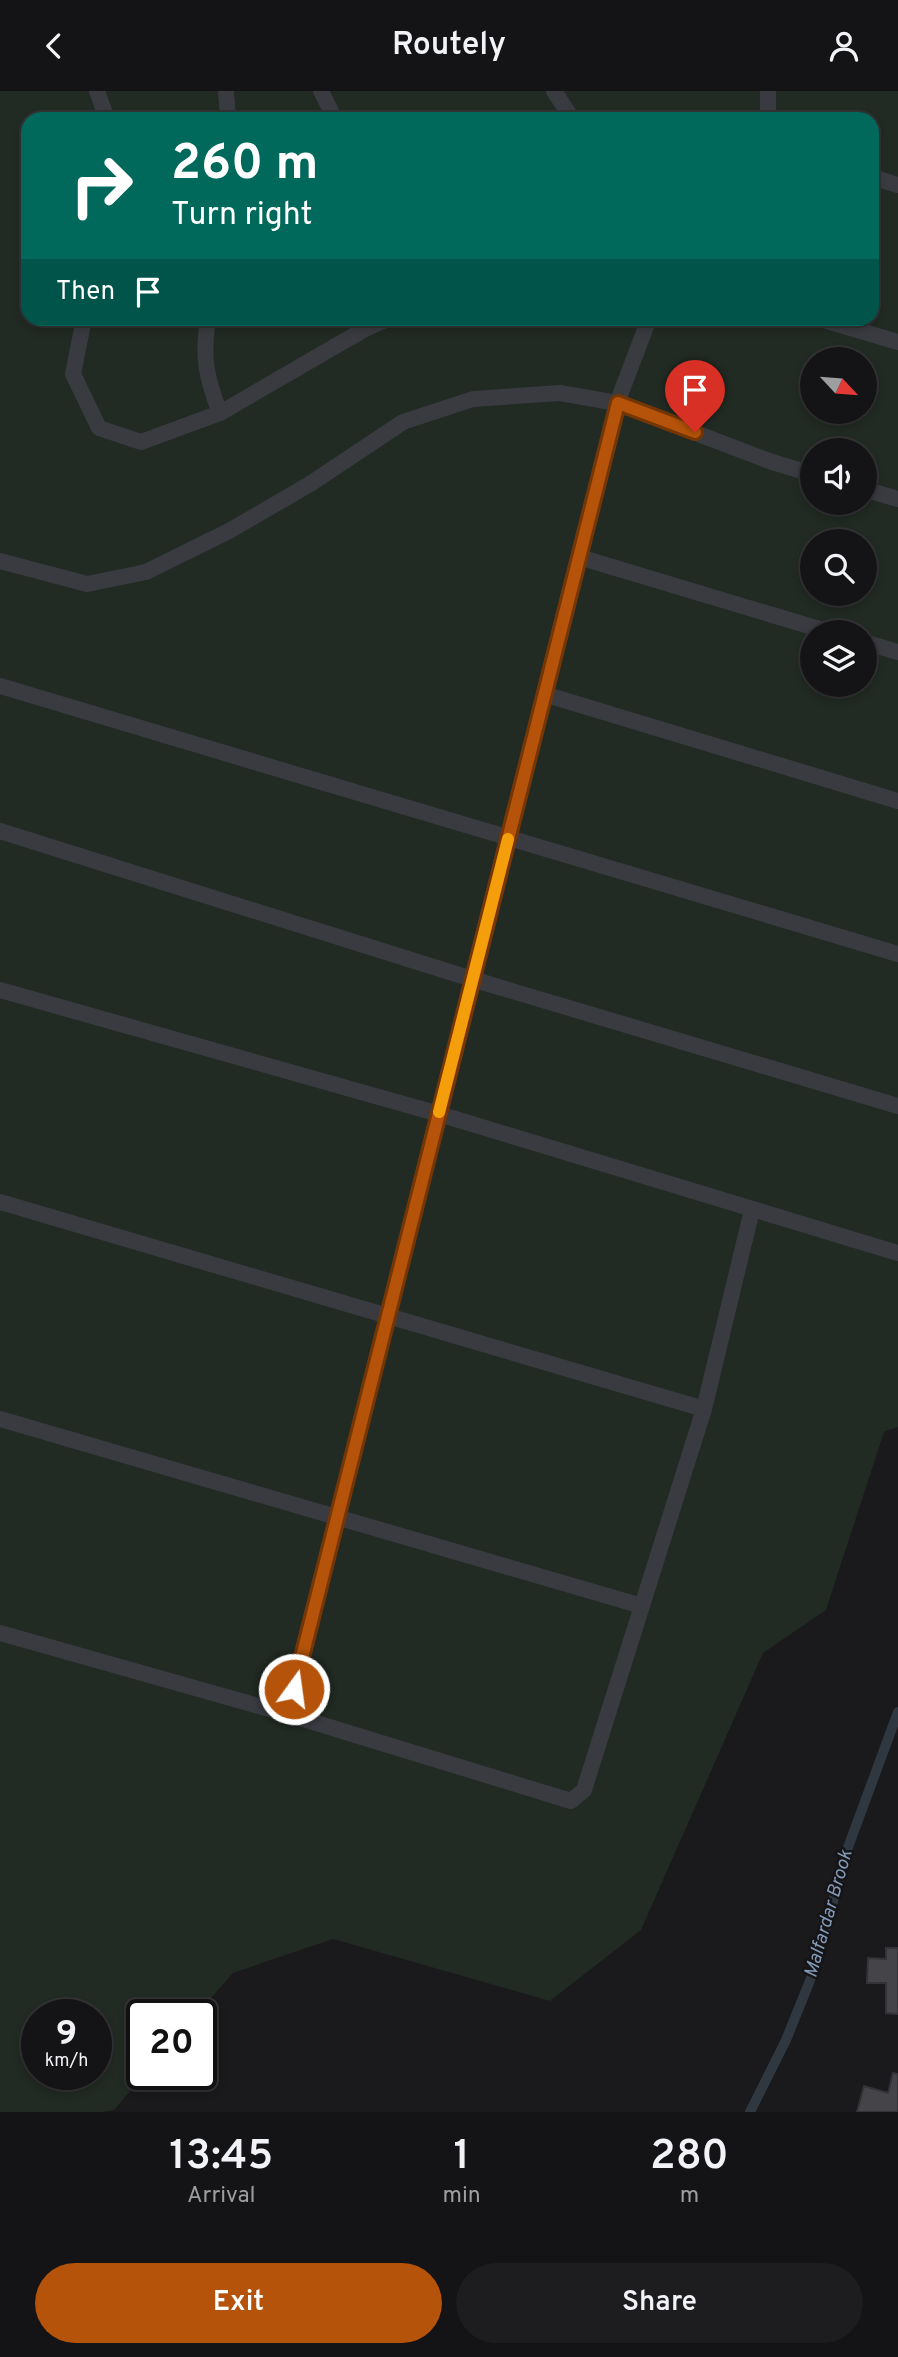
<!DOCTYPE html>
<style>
:root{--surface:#141315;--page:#1d1c1e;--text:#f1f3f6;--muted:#9d9ea0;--line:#333234;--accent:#b45309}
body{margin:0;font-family:Overpass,sans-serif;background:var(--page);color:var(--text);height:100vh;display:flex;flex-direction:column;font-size:26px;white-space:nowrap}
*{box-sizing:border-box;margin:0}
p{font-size:23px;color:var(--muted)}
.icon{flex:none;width:38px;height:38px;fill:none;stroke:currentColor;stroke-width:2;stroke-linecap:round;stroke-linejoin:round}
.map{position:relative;height:2021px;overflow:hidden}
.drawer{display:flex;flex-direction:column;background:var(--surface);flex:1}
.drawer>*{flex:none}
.top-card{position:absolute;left:21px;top:21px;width:858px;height:214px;border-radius:21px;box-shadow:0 4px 10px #0003,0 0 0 2px var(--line);background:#00695c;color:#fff;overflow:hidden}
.needle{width:46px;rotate:116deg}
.controls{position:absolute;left:800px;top:256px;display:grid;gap:14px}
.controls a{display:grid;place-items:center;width:77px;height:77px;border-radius:50%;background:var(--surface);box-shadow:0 4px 10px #0003,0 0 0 2px var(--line);font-size:35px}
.speed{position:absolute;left:21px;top:1908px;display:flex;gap:14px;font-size:35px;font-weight:700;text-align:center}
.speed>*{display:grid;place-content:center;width:91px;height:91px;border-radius:50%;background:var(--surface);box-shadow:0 4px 10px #0003,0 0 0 2px var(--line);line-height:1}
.speed small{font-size:18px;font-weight:400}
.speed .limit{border:4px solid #111;border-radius:10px;background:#fff;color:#111}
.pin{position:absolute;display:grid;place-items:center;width:60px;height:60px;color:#fff;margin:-72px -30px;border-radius:50% 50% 50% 0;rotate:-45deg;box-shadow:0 0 7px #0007}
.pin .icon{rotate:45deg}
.me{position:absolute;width:77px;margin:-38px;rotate:14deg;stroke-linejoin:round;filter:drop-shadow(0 0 5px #0008)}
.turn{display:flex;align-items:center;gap:24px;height:147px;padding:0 35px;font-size:32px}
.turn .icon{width:91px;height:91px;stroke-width:2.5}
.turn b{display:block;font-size:49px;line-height:60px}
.then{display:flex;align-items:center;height:66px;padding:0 35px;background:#0003;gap:14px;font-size:26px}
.eta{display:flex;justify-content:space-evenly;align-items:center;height:119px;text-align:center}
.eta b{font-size:42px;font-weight:600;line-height:49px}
.primary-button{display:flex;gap:14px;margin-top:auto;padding:14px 35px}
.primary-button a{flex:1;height:80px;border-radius:42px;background:var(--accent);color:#fff;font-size:28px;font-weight:600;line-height:80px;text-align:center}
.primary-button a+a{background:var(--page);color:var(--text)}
header{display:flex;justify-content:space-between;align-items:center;height:91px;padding:0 35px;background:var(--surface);font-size:32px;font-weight:600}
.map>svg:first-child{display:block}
</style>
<header><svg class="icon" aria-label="back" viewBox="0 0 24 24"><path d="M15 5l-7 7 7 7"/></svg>Routely<svg class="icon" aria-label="person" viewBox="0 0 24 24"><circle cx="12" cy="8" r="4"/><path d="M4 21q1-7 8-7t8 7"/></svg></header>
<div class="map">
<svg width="898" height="2021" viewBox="0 0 898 2021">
<rect width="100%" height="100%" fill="#1a191c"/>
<!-- green -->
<path fill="#212a23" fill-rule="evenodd" d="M0,0H898V1336L884,1341L826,1519L763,1562L641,1839L550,1910L333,1848L233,1882L197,1923H142V1983H145L114,2019L103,2021H0ZM28,28H872V228H28ZM812,268H864V320H812ZM812,359H864V411H812ZM812,450H864V502H812ZM812,541H864V593H812ZM37,1923H96V1983H37Z"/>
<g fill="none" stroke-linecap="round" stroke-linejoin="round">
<!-- stream -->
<polyline stroke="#2f3740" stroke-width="10" points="750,2021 786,1949 815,1877 847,1759 898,1621"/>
</g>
<!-- building -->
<g fill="#444449" stroke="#343338" stroke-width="2">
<polygon points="886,1857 898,1857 898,1923 886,1922 886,1892 867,1892 868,1867 886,1868"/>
<polygon points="893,1982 898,1983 898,2021 857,2021 864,1995 888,2002"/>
</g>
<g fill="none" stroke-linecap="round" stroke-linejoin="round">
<!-- service -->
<g stroke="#3a3b41" stroke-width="16">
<polyline points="97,0 107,28"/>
<polyline points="226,0 228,28"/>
<polyline points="321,0 335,28"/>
<polyline points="554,0 571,26 577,28"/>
<polyline points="768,0 768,28"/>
<polyline points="872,86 898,94"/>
<polyline points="84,228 73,283 99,337 141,351 220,322 365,238 388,228"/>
<path d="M208,228C202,266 206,286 220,322"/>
<polyline points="820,228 898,251"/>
<polyline points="864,398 898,408"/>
<polyline points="579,466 829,541"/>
<polyline points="0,470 87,493 146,481 229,440 310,393 403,331 473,308 560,302 617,312 772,371 812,383"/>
<polyline points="864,551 898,561"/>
<polyline points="0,595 898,863"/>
<polyline points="544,603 898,710"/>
<polyline points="0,740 472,888 898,1015"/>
<polyline points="0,899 439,1023 898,1162"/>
<polyline points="0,1111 704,1318"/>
<polyline points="0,1328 642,1515"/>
<polyline points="0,1542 287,1623 571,1710 584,1699 704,1318 752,1119"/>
<polyline points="287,1623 617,312 649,228"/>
</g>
</g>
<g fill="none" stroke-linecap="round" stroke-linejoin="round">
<!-- route casing -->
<g stroke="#753606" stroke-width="18">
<polyline id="route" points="294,1598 618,312 695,341"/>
</g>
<!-- route -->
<use href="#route" stroke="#b45309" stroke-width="12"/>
<!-- slow -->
<polyline stroke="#f59e0b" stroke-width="12" points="439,1021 508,748"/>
</g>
<g text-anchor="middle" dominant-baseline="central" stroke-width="5" stroke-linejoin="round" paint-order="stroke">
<!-- water labels -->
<g font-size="19" font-style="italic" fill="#839ab6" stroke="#151417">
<text transform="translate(829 1823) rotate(-74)">Malfardar Brook</text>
</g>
</g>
</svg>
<div class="controls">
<a><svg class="needle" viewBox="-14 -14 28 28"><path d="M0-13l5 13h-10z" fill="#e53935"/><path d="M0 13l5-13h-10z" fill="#9d9ea0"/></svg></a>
<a><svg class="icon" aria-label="sound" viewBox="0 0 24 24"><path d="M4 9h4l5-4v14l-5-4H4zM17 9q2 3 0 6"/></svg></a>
<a><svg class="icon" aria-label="search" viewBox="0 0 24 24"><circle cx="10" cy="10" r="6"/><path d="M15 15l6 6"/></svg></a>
<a><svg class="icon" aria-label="layers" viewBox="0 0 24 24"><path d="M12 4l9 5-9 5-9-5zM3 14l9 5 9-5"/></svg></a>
</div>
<div class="speed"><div>9<small>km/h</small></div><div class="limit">20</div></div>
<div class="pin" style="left:695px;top:341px;background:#d93025"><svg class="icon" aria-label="arrive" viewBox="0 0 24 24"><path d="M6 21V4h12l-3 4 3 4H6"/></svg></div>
<svg class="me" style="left:294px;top:1598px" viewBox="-20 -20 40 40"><circle r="17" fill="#b45309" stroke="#fff" stroke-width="3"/><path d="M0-11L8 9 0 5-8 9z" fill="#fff"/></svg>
<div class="top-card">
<div class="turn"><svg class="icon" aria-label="right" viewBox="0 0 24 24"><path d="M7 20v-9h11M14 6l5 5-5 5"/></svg><div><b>260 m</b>Turn right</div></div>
<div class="then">Then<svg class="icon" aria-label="arrive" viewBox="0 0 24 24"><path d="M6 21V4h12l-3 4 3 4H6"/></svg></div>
</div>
</div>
<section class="drawer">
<div class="eta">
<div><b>13:45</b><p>Arrival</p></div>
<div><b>1</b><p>min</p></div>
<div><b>280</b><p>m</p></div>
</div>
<div class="primary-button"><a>Exit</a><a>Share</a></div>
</section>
